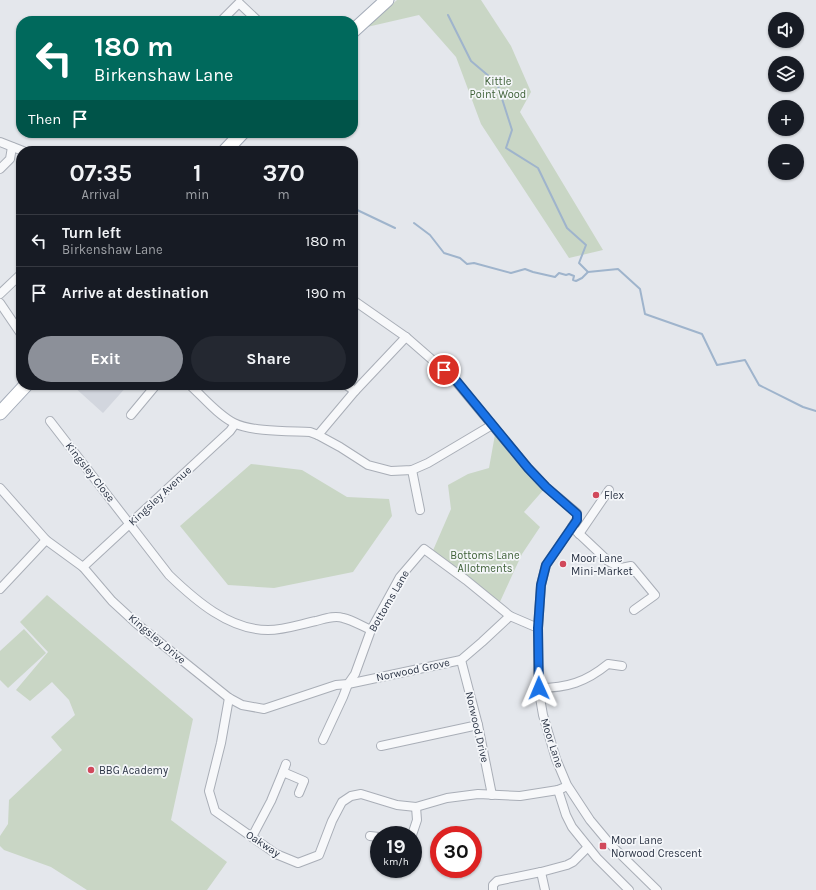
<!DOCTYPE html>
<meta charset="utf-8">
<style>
:root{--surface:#171b24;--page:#242831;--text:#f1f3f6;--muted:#9ea1a6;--line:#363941;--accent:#8c9099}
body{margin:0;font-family:Karla,sans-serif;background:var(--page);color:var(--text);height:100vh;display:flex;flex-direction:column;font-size:15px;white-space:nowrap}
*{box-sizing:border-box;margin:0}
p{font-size:13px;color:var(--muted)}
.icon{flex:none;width:22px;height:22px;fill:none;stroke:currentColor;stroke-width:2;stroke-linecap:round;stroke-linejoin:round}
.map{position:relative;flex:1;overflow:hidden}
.sheet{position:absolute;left:16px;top:146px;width:342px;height:244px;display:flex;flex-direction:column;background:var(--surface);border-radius:16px;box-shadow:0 1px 3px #0004}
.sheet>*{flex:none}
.top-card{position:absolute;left:16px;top:16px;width:342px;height:122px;border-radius:16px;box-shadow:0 1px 3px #0004;background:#00695c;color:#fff;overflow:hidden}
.buttons{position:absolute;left:768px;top:12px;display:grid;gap:8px}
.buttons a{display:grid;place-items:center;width:36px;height:36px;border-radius:50%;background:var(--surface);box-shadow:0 1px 3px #0004;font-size:20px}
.speed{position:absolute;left:370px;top:826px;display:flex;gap:8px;font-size:20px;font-weight:700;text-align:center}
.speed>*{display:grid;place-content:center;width:52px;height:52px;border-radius:50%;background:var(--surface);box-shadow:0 1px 3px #0004;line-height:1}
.speed small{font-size:10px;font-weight:400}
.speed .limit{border:6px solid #d22;background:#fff;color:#111}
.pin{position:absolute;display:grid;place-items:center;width:34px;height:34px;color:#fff;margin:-17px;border:2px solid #fff;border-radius:50%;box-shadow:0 1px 4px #0007}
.me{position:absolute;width:44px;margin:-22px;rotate:359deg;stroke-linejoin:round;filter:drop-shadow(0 0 3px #0008)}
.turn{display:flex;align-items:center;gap:14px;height:84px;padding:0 12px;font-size:18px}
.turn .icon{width:52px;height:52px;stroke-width:2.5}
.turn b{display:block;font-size:28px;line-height:34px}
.then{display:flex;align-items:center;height:38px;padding:0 12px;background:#0003;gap:8px;font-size:15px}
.eta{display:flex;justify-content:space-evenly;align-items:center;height:68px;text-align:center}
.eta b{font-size:24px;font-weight:700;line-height:28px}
.action{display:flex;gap:8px;margin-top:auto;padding:8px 12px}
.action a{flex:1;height:46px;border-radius:24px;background:var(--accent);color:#fff;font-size:16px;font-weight:700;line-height:46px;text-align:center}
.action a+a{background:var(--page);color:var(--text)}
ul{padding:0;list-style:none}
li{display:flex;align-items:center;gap:12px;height:52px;padding:0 12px;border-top:1px solid var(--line)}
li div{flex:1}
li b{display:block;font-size:15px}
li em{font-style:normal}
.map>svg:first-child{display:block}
</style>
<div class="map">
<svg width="816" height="890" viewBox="0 0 816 890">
<rect width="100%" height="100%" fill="#e4e7ec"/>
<!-- built -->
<polygon fill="#d2d6de" points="72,385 128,385 103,413"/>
<!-- green -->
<g fill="#c9d6c5">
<polygon points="397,0 481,0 511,46 531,92 520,112 603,250 569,258 481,124 456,57 419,15 367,27"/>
<polygon points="496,429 546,487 524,512 540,527 522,554 498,606 431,555 451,509 448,485 468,474 489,468"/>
<polygon points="251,464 302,470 347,497 389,499 392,516 353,572 274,588 228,585 180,526"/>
<polygon points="47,595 193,719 171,820 227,862 207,890 87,890 51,867 4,850 0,846 0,836 8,824 9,800 62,750 51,737 75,715 69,700 52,682 30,701 16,690 48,652 20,622"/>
<polygon points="24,629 46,653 8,688 0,680 0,651"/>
</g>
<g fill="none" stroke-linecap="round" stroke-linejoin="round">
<!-- stream -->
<g stroke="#9fb4cc" stroke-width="2">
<polyline points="448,15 471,61 497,83 512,130 506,148 538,168 567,228 586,245 579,263 588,272"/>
<polyline points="353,208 395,228"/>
<polyline points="414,223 430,235 444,253 460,258 467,264 474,263 511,273 525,269 533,272 555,277 559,273 566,275 569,274 574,276 573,280 576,281 582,278 588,272"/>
<polyline points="588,272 618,269 640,289 645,314 702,334 717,365 745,360 759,385 803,407 816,411"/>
</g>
<!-- street casing -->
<g stroke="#a9aeb7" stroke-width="10">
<g id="street">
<polyline points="221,21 239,3 258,21"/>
<polyline points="0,142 23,151"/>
<polyline points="0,169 10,159 12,147"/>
<polyline points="0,294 21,274"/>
<polyline points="353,300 406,337 453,378 528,468 546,487 577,513 577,519 572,527"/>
<polyline points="0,303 21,334"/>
<path d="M190,385C204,398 218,415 234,423C252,432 290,431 310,432L318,435L355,391L406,337"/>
<polyline points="346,385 355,391"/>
<polyline points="131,415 156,385"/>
<path d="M50,421L169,575C195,600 229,630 268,630C284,630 301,624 316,621C324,619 334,615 343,618C352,620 362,626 371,630"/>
<polyline points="318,435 340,447 368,465 391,471 412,470 428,463 492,425"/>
<polyline points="412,470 420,510"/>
<polyline points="0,488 46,540 83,567 112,601 137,624 229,698 242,705 264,709 336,685 348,684 461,660 482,642 510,616"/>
<polyline points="579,534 609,490"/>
<polyline points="83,567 230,431 235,424"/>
<polyline points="0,589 46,540"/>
<polyline points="634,610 655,595 631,566 621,568 608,561 572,527 546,565 541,585 538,628 538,677 539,692 543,715 556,759 567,785 590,820 610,844 657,890"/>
<polyline points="461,660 478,725 492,795"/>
<path d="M539,688C567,688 586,682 608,664L622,666"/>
<polyline points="229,698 221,743 209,791 215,811 276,854 298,863 319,855 332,821 342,802 351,796 361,794 397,805 416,807 447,798 478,794 520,796 558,790"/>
<polyline points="323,740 343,697 348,684 355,674 371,630 400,577 424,549 466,580 510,616 538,628"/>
<polyline points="381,746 478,725"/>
<polyline points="283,772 286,764"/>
<polyline points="563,788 558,790 566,815 572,827 597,858 629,890"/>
<polyline points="412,835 417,820 416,807"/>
<polyline points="370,836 379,837"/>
<polyline points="252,837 271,801 283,772 304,781 299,793"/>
<polyline points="413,846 416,850"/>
<polyline points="541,872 545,890"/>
<polyline points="493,890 493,885 497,881 541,872 567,865 573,862 588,847"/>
</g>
</g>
<!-- primary casing -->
<g stroke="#a3abb8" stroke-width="15">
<g id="primary">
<polyline points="353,31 387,0"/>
<polyline points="225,151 242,133"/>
<polyline points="0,413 26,385"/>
</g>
</g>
<!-- street -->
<use href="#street" stroke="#f7f8fa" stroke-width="8"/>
<!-- primary -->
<use href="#primary" stroke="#fff" stroke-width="13"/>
</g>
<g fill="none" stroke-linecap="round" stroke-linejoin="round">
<!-- route casing -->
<g stroke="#114b97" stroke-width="10">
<polyline id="route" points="444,370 454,378 528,468 546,487 577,514 577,520 546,565 541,585 538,628 539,688"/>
</g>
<!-- route -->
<use href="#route" stroke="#1a73e8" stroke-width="7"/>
</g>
<!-- markers -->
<g fill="#d1495b" stroke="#f4f6f9" stroke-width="1.5">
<circle cx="596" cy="495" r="4"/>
<circle cx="563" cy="564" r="4"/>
<circle cx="91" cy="770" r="4"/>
<rect x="599" y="842" width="8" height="8" rx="2"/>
</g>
<g text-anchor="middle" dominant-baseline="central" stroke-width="3.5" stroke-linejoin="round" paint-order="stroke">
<!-- park labels -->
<g font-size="11" fill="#3f6138" stroke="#f4f6f9">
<text x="498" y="81">Kittle<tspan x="498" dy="13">Point Wood</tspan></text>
<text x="485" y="555">Bottoms Lane<tspan x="485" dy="13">Allotments</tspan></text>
</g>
<!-- street labels -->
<g font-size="11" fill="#2b3445" stroke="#f4f6f9">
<text transform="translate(90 472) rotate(52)">Kingsley Close</text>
<text transform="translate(160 496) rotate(-43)">Kingsley Avenue</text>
<text transform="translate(389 601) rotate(-60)">Bottoms Lane</text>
<text transform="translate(157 639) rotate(40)">Kingsley Drive</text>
<text transform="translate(413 670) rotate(-12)">Norwood Grove</text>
<text transform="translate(477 727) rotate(77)">Norwood Drive</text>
<text transform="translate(552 743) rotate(72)">Moor Lane</text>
<text transform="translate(263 844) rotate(33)">Oakway</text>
</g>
<!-- poi labels -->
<g font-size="11" fill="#2b3445" stroke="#f4f6f9" text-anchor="start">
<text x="604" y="495">Flex</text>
<text x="571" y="558">Moor Lane<tspan x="571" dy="13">Mini-Market</tspan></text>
<text x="99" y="770">BBG Academy</text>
<text x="611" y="840">Moor Lane<tspan x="611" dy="13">Norwood Crescent</tspan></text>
</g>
</g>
</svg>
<div class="buttons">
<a><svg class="icon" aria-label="sound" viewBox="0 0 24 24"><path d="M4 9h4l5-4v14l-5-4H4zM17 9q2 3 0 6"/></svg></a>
<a><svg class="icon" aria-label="layers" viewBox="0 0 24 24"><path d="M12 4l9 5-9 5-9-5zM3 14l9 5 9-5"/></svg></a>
<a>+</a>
<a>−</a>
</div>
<div class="speed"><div>19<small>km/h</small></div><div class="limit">30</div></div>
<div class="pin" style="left:444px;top:370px;background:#d93025"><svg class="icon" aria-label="arrive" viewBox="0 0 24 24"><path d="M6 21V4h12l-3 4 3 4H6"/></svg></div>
<svg class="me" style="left:539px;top:688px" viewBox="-20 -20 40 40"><path d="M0-17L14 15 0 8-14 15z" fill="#1a73e8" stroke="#fff" stroke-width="4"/></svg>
<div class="top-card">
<div class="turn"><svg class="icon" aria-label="left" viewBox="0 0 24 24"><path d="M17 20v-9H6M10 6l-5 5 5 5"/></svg><div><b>180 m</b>Birkenshaw Lane</div></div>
<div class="then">Then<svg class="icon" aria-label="arrive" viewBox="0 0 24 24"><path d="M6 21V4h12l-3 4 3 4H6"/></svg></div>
</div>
<section class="sheet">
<div class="eta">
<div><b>07:35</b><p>Arrival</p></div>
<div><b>1</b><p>min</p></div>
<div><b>370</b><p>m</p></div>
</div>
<ul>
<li><svg class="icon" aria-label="left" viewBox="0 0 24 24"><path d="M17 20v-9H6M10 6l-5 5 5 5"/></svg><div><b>Turn left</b><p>Birkenshaw Lane</p></div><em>180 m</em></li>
<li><svg class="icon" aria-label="arrive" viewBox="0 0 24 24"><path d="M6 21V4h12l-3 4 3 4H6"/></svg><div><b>Arrive at destination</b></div><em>190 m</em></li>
</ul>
<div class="action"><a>Exit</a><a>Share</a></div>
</section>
</div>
